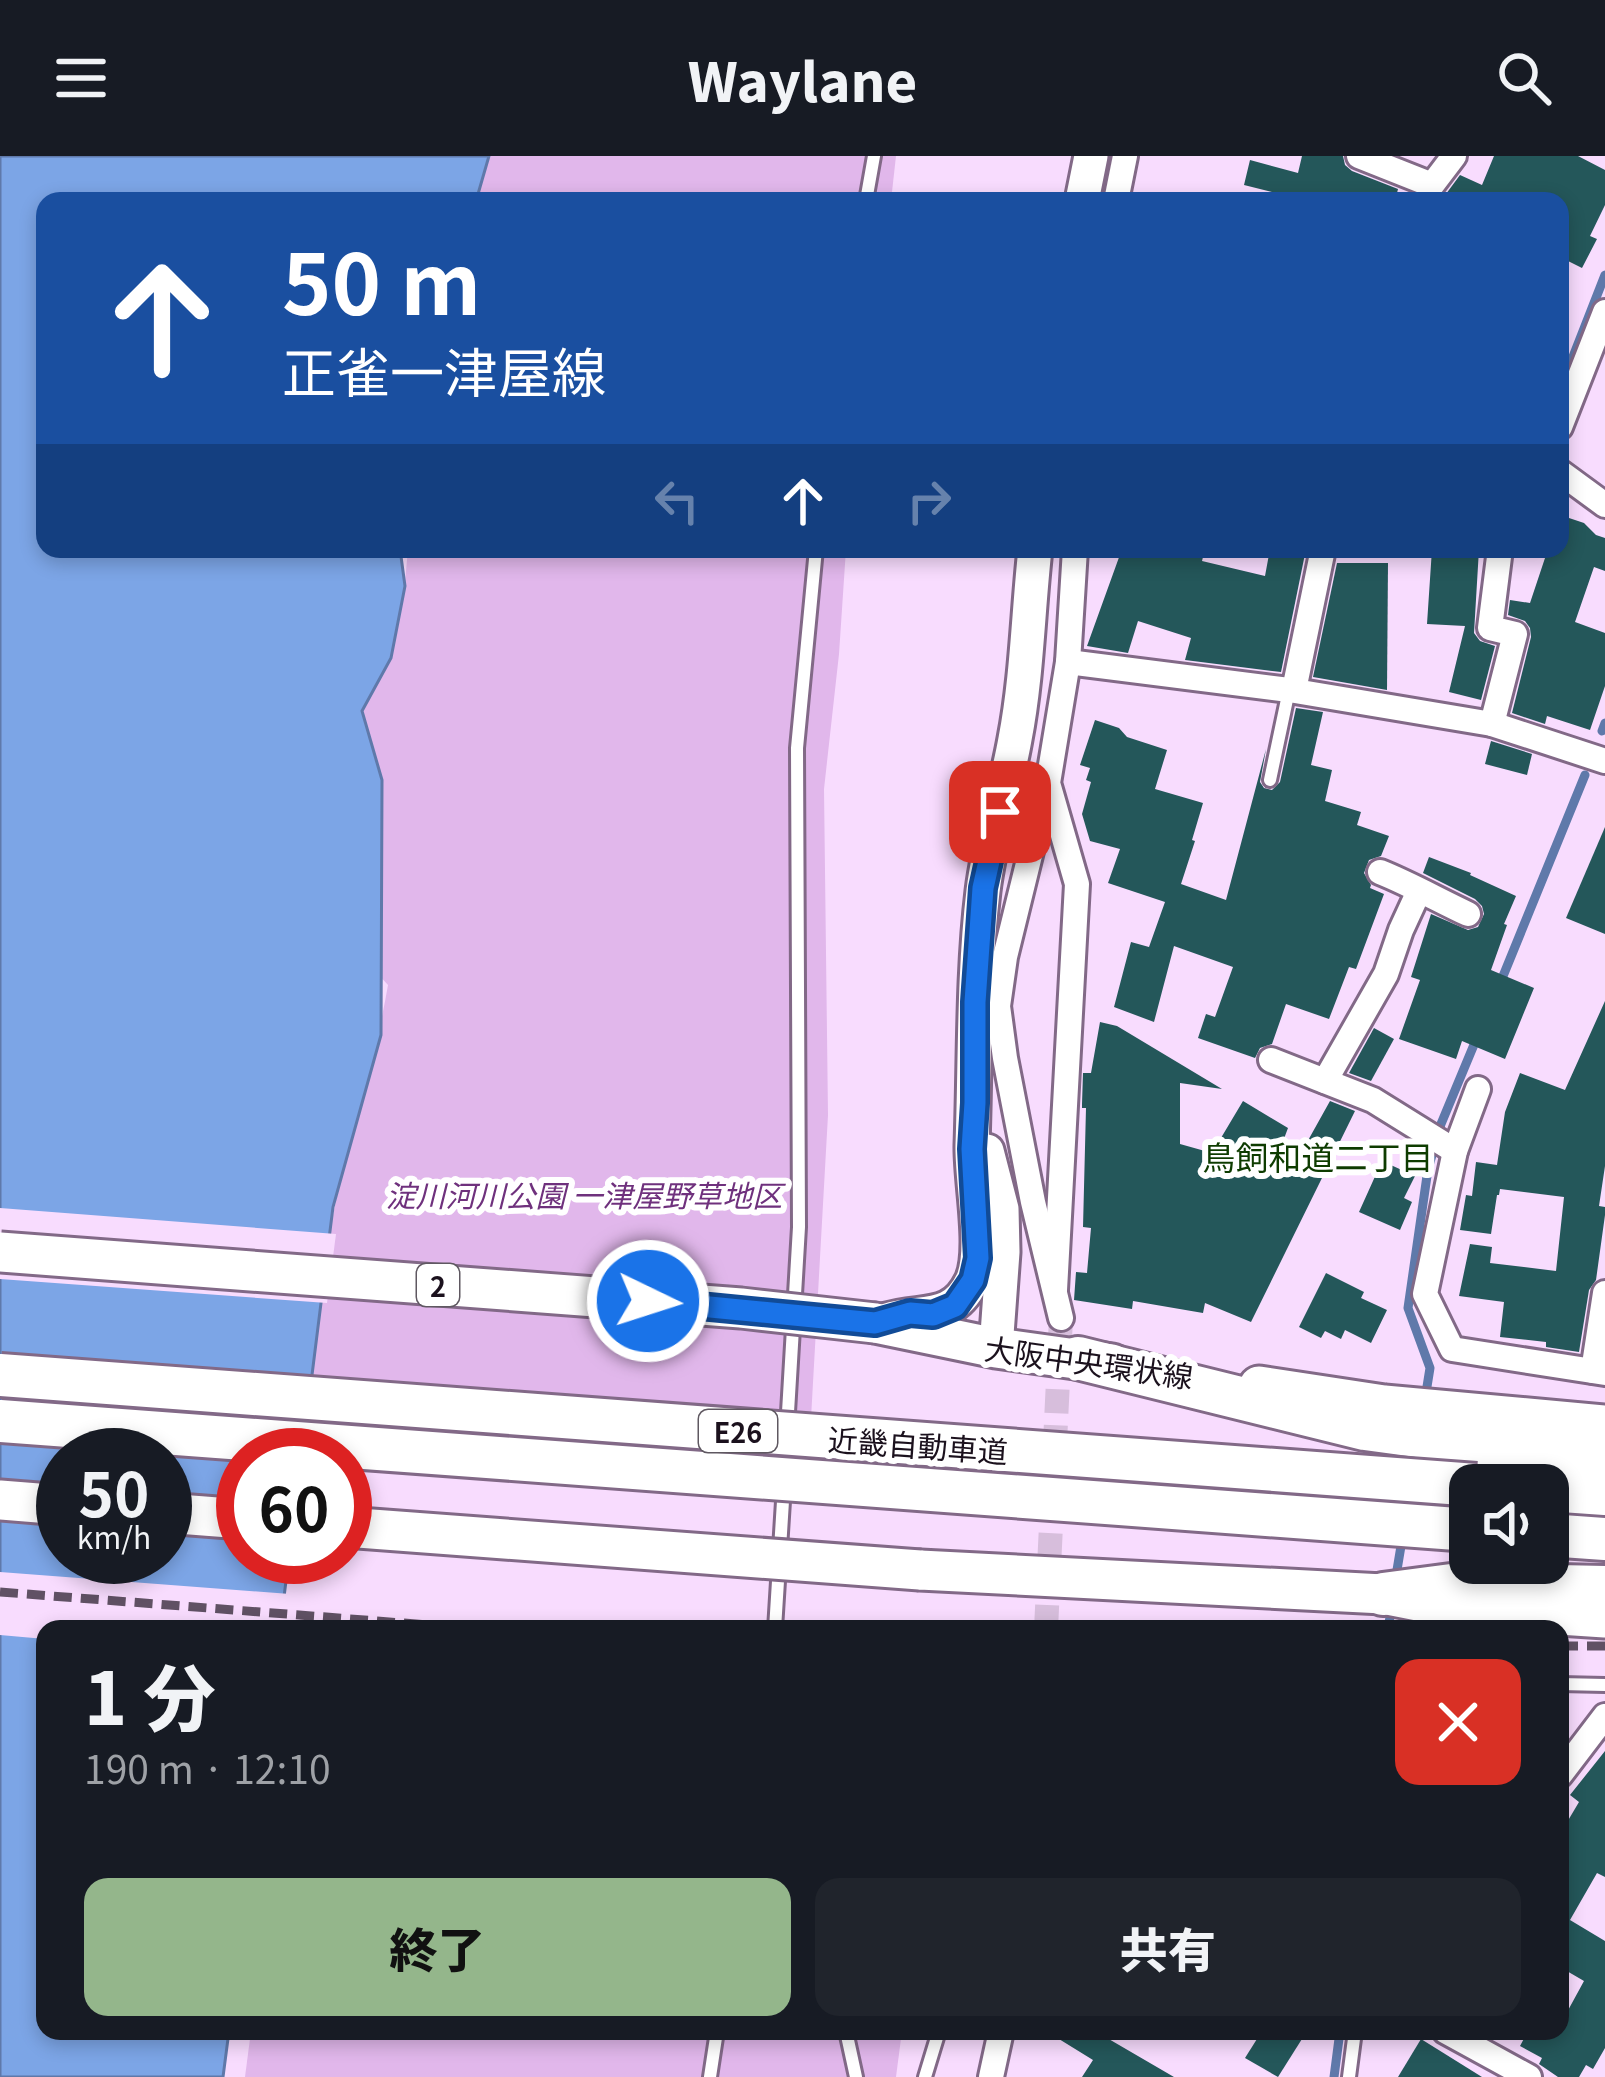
<!DOCTYPE html>
<html lang="ja">
<meta charset="utf-8">
<style>
:root{--surface:#171b24;--page:#20242c;--text:#f1f3f6;--muted:#9ea1a6;--accent:#94b68b}
body{margin:0;font-family:Georgia,"Noto Sans JP",serif;background:var(--page);color:var(--text);height:100vh;display:flex;flex-direction:column;font-size:45px;white-space:nowrap}
*{box-sizing:border-box;margin:0}
p{font-size:39px;color:var(--muted)}
.icon{flex:none;width:66px;height:66px;fill:none;stroke:currentColor;stroke-width:2;stroke-linecap:round;stroke-linejoin:round}
.map{position:relative;flex:1;overflow:hidden}
.side{position:absolute;left:36px;top:1464px;width:1533px;height:420px;display:flex;flex-direction:column;background:var(--surface);border-radius:24px;box-shadow:0 6px 18px #0003}
.side>*{flex:none}
.banner{position:absolute;left:36px;top:36px;width:1533px;height:366px;border-radius:24px;box-shadow:0 6px 18px #0003;background:#1a4fa0;color:#fff;overflow:hidden}
.controls{position:absolute;left:1449px;top:1308px;display:grid;gap:24px}
.controls a{display:grid;place-items:center;width:120px;height:120px;border-radius:24px;background:var(--surface);box-shadow:0 6px 18px #0003;font-size:60px}
.speed{position:absolute;left:36px;top:1272px;display:flex;gap:24px;font-size:60px;font-weight:700;text-align:center}
.speed>*{display:grid;place-content:center;width:156px;height:156px;border-radius:50%;background:var(--surface);box-shadow:0 6px 18px #0003;line-height:1}
.speed small{font-size:30px;font-weight:400}
.speed .limit{border:18px solid #d22;background:#fff;color:#111}
.pin{position:absolute;display:grid;place-items:center;width:102px;height:102px;color:#fff;margin:-51px;border-radius:24px;box-shadow:0 6px 18px #0006}
.me{position:absolute;width:132px;margin:-66px;rotate:94deg;stroke-linejoin:round;filter:drop-shadow(0 0 9px #0008)}
.turn{display:flex;align-items:center;gap:42px;height:252px;padding:0 48px;font-size:54px}
.turn .icon{width:156px;height:156px;stroke-width:2.5}
.turn b{display:block;font-size:84px;line-height:102px}
.lanes{display:flex;align-items:center;height:114px;padding:0 48px;background:#0003;justify-content:center;gap:60px;direction:ltr}
.lanes .off{opacity:.35}
.round{display:grid;place-items:center;flex:none;width:126px;height:126px;border-radius:24px;background:var(--page)}
.headline{display:flex;align-items:center;justify-content:space-between;height:204px;padding:0 48px}
h1{font-size:72px;font-weight:800;line-height:90px}
.button{display:flex;gap:24px;margin-top:auto;padding:24px 48px}
.button a{flex:1;height:138px;border-radius:24px;background:var(--accent);color:#111;font-size:48px;font-weight:800;line-height:138px;text-align:center}
.button a+a{background:var(--page);color:var(--text)}
header{display:flex;justify-content:space-between;align-items:center;height:156px;padding:0 48px;background:var(--surface);font-size:54px;font-weight:800}
.map>svg:first-child{display:block}
</style>
<header><svg class="icon" aria-label="menu" viewBox="0 0 24 24"><path d="M4 6h16M4 12h16M4 18h16"/></svg>Waylane<svg class="icon" aria-label="search" viewBox="0 0 24 24"><circle cx="10" cy="10" r="6"/><path d="M15 15l6 6"/></svg></header>
<div class="map">
<svg width="1605" height="1921" viewBox="0 0 1605 1921">
<rect width="100%" height="100%" fill="#f8dcfe"/>
<!-- green -->
<g fill="#e1b7eb">
<polygon points="480,0 896,0 891,45 468,45"/>
<path d="M408,393H846L839,498L824,633L828,959L809,1298L305,1273C315,1194 321,1113 338,1035C353,966 376,900 388,829L365,804L357,552L404,437Z"/>
<polygon points="251,1875 902,1875 896,1921 245,1921"/>
</g>
<!-- water -->
<path fill="#7ca5e6" stroke="#5f79aa" stroke-width="3" fill-rule="evenodd" d="M0,0H489L476,45H45V393H400L405,430L391,502L362,555L382,624L381,879L333,1051L302,1299H243V1401H289L280,1473H45V1875H229L223,1921H0ZM63,1299H165V1401H63Z"/>
<!-- pier -->
<g fill="#f8dcfe">
<polygon points="0,1052 336,1078 327,1147 0,1123"/>
<polygon points="0,1416 290,1438 286,1473 45,1473 45,1483 0,1479"/>
</g>
<g fill="none" stroke-linecap="round" stroke-linejoin="round">
<!-- stream -->
<g stroke="#5f79aa" stroke-width="9">
<polyline points="1560,234 1605,119"/>
<polyline points="1602,575 1605,567"/>
<polyline points="1499,830 1585,619"/>
<polyline points="1425,1243 1430,1212 1408,1152 1428,1013 1441,968 1478,879"/>
<polyline points="1395,1426 1403,1378"/>
<polyline points="1388,1473 1392,1449"/>
<polyline points="1334,1921 1340,1875"/>
</g>
</g>
<!-- building -->
<g fill="#24575a">
<polygon points="1302,0 1343,0 1345,9 1352,15 1398,33 1395,45 1291,45 1292,41 1244,29 1250,4 1298,17"/>
<polygon points="1494,0 1578,0 1605,14 1605,49 1590,80 1597,83 1582,112 1560,101 1560,45 1462,45 1446,38 1460,19 1482,29"/>
<polygon points="1560,359 1584,367 1596,379 1605,382 1605,415 1594,411 1575,466 1605,477 1605,530 1590,574 1547,560 1545,568 1512,557 1531,481 1530,472 1525,465 1508,459 1510,444 1530,447 1548,393 1560,393"/>
<polygon points="1122,393 1205,393 1202,405 1265,420 1270,393 1306,393 1281,516 1185,504 1191,482 1138,465 1128,497 1087,490"/>
<polygon points="1432,393 1479,393 1474,477 1480,485 1495,490 1481,544 1449,536 1465,470 1427,468"/>
<polygon points="1337,407 1388,407 1387,534 1313,521"/>
<polygon points="1296,552 1323,556 1311,609 1332,614 1325,645 1361,656 1357,669 1389,680 1381,700 1369,704 1364,717 1371,729 1370,732 1384,738 1356,813 1349,811 1329,863 1286,848 1272,888 1260,892 1255,902 1198,882 1206,858 1215,861 1233,811 1174,790 1154,866 1114,851 1131,786 1149,791 1165,746 1108,727 1120,693 1090,685 1082,658 1091,626 1086,624 1090,612 1080,609 1095,564 1119,572 1127,581 1167,594 1155,633 1203,647 1192,684 1195,685 1181,728 1226,744 1266,593 1260,626 1264,632 1272,634 1280,626"/>
<polygon points="1491,585 1532,598 1527,619 1485,608"/>
<polygon points="1605,671 1605,778 1566,762"/>
<polygon points="1429,701 1471,717 1470,719 1516,740 1504,768 1507,769 1491,814 1534,832 1505,903 1462,885 1456,903 1399,883 1420,824 1411,821 1431,758 1468,774 1478,771 1484,758 1482,750 1475,743 1423,717"/>
<polygon points="1605,845 1605,1010 1599,1050 1605,1051 1605,1059 1596,1124 1589,1134 1579,1196 1546,1191 1546,1186 1500,1181 1504,1146 1459,1140 1470,1088 1492,1091 1490,1107 1556,1115 1564,1041 1500,1033 1499,1039 1497,1039 1491,1078 1460,1074 1466,1039 1472,1040 1476,1006 1497,1009 1505,956 1520,917 1565,934"/>
<polygon points="1100,866 1117,870 1222,933 1180,927 1180,988 1212,997 1243,945 1288,972 1282,988 1301,997 1330,945 1355,955 1251,1166 1205,1147 1203,1157 1133,1145 1132,1153 1074,1144 1076,1116 1087,1117 1091,1072 1083,1071 1086,952 1082,952 1082,948 1083,917 1091,917"/>
<polygon points="1374,872 1394,883 1371,925 1349,917"/>
<polygon points="1382,1005 1415,1020 1404,1042 1412,1046 1400,1074 1359,1056"/>
<polygon points="1326,1117 1364,1136 1361,1142 1387,1154 1371,1187 1345,1174 1341,1183 1325,1175 1321,1182 1299,1171"/>
<polygon points="1605,1595 1605,1721 1597,1717 1570,1764 1605,1785 1605,1892 1593,1913 1586,1909 1579,1921 1558,1921 1539,1908 1542,1902 1520,1890 1528,1875 1560,1875 1560,1869 1584,1825 1560,1811 1560,1678 1579,1646 1570,1639"/>
<polygon points="1046,1875 1095,1875 1174,1921 1082,1921 1093,1904"/>
<polygon points="1262,1875 1307,1875 1278,1921 1245,1902"/>
<polygon points="1421,1883 1482,1921 1398,1921"/>
</g>
<g fill="none" stroke-linecap="round" stroke-linejoin="round">
<!-- street-tunnel -->
<polyline stroke="#d7bedc" stroke-width="24" stroke-dasharray="24 12" stroke-linecap="butt" points="1046,1473 1061,1162"/>
<!-- lane casing -->
<g stroke="#826987" stroke-width="18">
<g id="lane">
<polyline points="866,45 874,0"/>
<polyline points="1270,624 1289,534"/>
<polyline points="787,1273 799,1071 797,592 816,393"/>
<polyline points="775,1473 784,1329"/>
<polyline points="1560,1528 1605,1529"/>
<polyline points="846,1875 856,1921"/>
<polyline points="710,1921 717,1875"/>
<polyline points="925,1921 939,1875"/>
<polyline points="1349,1921 1355,1875"/>
</g>
</g>
<!-- street casing -->
<g stroke="#826987" stroke-width="30">
<g id="street">
<polyline points="1359,0 1432,29 1454,0"/>
<polyline points="1116,45 1125,0"/>
<polyline points="1560,271 1605,156"/>
<polyline points="1560,316 1605,349"/>
<polyline points="1068,506 1289,534 1492,568 1605,605"/>
<polyline points="1294,534 1323,393"/>
<polyline points="1492,568 1515,478 1490,472 1500,393"/>
<polyline points="1047,630 1005,801 998,850 1005,902 1033,1046 1061,1162"/>
<path d="M1380,716C1410,728 1438,744 1468,758"/>
<polyline points="1271,904 1373,944 1455,995"/>
<polyline points="1325,925 1386,818 1401,774 1419,735"/>
<polyline points="1478,933 1455,995 1425,1138 1452,1193 1605,1217"/>
<polyline points="1055,1134 1077,728 1048,627 1068,506 1075,393"/>
<polyline points="1593,1215 1605,1137"/>
<polyline points="1560,1619 1605,1560"/>
<polyline points="1445,1875 1529,1921"/>
<polyline points="991,1921 1001,1875"/>
</g>
</g>
<!-- secondary casing -->
<g stroke="#826987" stroke-width="39">
<g id="secondary">
<polyline points="1082,45 1091,0"/>
<polyline points="987,995 1002,1053 1003,1096 996,1192"/>
<path d="M887,1164C923,1153 952,1166 972,1125C986,1094 971,1026 972,989C975,905 973,819 983,735C989,684 1006,634 1015,583C1027,521 1028,456 1035,393"/>
</g>
</g>
<!-- primary casing -->
<g stroke="#826987" stroke-width="45">
<g id="primary">
<polyline points="875,1167 996,1192 1112,1208"/>
<polyline points="1259,1230 1384,1249 1605,1269"/>
<polyline points="0,1344 63,1349"/>
<polyline points="165,1357 243,1363"/>
<polyline points="920,1414 1383,1438 1454,1452 1605,1462"/>
</g>
</g>
<!-- highway casing -->
<g stroke="#826987" stroke-width="48">
<g id="highway">
<polyline points="1078,1202 1365,1273 1550,1298 1605,1302"/>
<polyline points="1548,1334 1605,1338"/>
<polyline points="1548,1379 1605,1383"/>
<polyline points="1383,1438 1459,1428 1605,1431"/>
</g>
</g>
<!-- lane -->
<use href="#lane" stroke="#fff" stroke-width="12"/>
<!-- street -->
<use href="#street" stroke="#fff" stroke-width="24"/>
<!-- secondary -->
<use href="#secondary" stroke="#fff" stroke-width="33"/>
<!-- primary -->
<use href="#primary" stroke="#fff" stroke-width="39"/>
<!-- highway -->
<use href="#highway" stroke="#fff" stroke-width="42"/>
<!-- rail -->
<g stroke="#605164" stroke-width="9" stroke-dasharray="18 9" stroke-linecap="butt">
<polyline points="0,1436 481,1473"/>
<polyline points="1560,1490 1605,1490"/>
</g>
<!-- primary-bridge casing -->
<g stroke="#826987" stroke-width="45" stroke-linecap="butt">
<g id="primary-bridge">
<polyline points="0,1096 741,1152 875,1167"/>
<polyline points="345,1371 920,1414"/>
</g>
</g>
<!-- highway-bridge casing -->
<g stroke="#826987" stroke-width="48" stroke-linecap="butt">
<g id="highway-bridge">
<polyline points="0,1219 1476,1329"/>
<polyline points="0,1265 1470,1374"/>
</g>
</g>
<!-- primary-bridge -->
<use href="#primary-bridge" stroke="#fff" stroke-width="39"/>
<!-- highway-bridge -->
<use href="#highway-bridge" stroke="#fff" stroke-width="42"/>
</g>
<g fill="none" stroke-linecap="round" stroke-linejoin="round">
<!-- route casing -->
<g stroke="#114b97" stroke-width="30">
<polyline id="route" points="648,1145 875,1167 910,1157 933,1159 955,1150 973,1124 978,1102 972,993 975,947 975,846 983,732 1000,656"/>
</g>
<!-- route -->
<use href="#route" stroke="#1a73e8" stroke-width="21"/>
</g>
<g text-anchor="middle" dominant-baseline="central" stroke-width="12" stroke-linejoin="round" paint-order="stroke">
<!-- shield labels -->
<g fill="#fff" stroke="#5f5861" stroke-width="3">
<rect x="417" y="1108" width="42" height="42" rx="9"/>
<rect x="699" y="1254" width="78" height="42" rx="9"/>
</g>
<g font-size="27" font-weight="bold" fill="#1b111d">
<text x="438" y="1129">2</text>
<text x="738" y="1275">E26</text>
</g>
<!-- park labels -->
<g font-size="30" font-style="italic" fill="#6f317d" stroke="#fff">
<text x="584" y="1038">淀川河川公園 一津屋野草地区</text>
</g>
<!-- street labels -->
<g font-size="30" fill="#1b111d" stroke="#fff">
<text transform="translate(1089 1205) rotate(8)">大阪中央環状線</text>
<text transform="translate(918 1288) rotate(4)">近畿自動車道</text>
</g>
<!-- neighbourhood labels -->
<g font-size="33" fill="#0e3c00" stroke="#fff">
<text x="1318" y="1000">鳥飼和道二丁目</text>
</g>
</g>
</svg>
<div class="controls">
<a><svg class="icon" aria-label="sound" viewBox="0 0 24 24"><path d="M4 9h4l5-4v14l-5-4H4zM17 9q2 3 0 6"/></svg></a>
</div>
<div class="speed"><div>50<small>km/h</small></div><div class="limit">60</div></div>
<div class="pin" style="left:1000px;top:656px;background:#d93025"><svg class="icon" aria-label="arrive" viewBox="0 0 24 24"><path d="M6 21V4h12l-3 4 3 4H6"/></svg></div>
<svg class="me" style="left:648px;top:1145px" viewBox="-20 -20 40 40"><circle r="17" fill="#1a73e8" stroke="#fff" stroke-width="3"/><path d="M0-11L8 9 0 5-8 9z" fill="#fff"/></svg>
<div class="banner">
<div class="turn"><svg class="icon" aria-label="ahead" viewBox="0 0 24 24"><path d="M12 20V5M6 11l6-6 6 6"/></svg><div><b>50 m</b>正雀一津屋線</div></div>
<div class="lanes"><svg class="icon off" aria-label="left" viewBox="0 0 24 24"><path d="M17 20v-9H6M10 6l-5 5 5 5"/></svg><svg class="icon" aria-label="ahead" viewBox="0 0 24 24"><path d="M12 20V5M6 11l6-6 6 6"/></svg><svg class="icon off" aria-label="right" viewBox="0 0 24 24"><path d="M7 20v-9h11M14 6l5 5-5 5"/></svg></div>
</div>
<section class="side">
<div class="headline"><div><h1>1 分</h1><p>190 m · 12:10</p></div><a class="round" style="background:#d93025;color:#fff"><svg class="icon" aria-label="close" viewBox="0 0 24 24"><path d="M6 6l12 12M18 6L6 18"/></svg></a></div>
<div class="button"><a>終了</a><a>共有</a></div>
</section>
</div>
